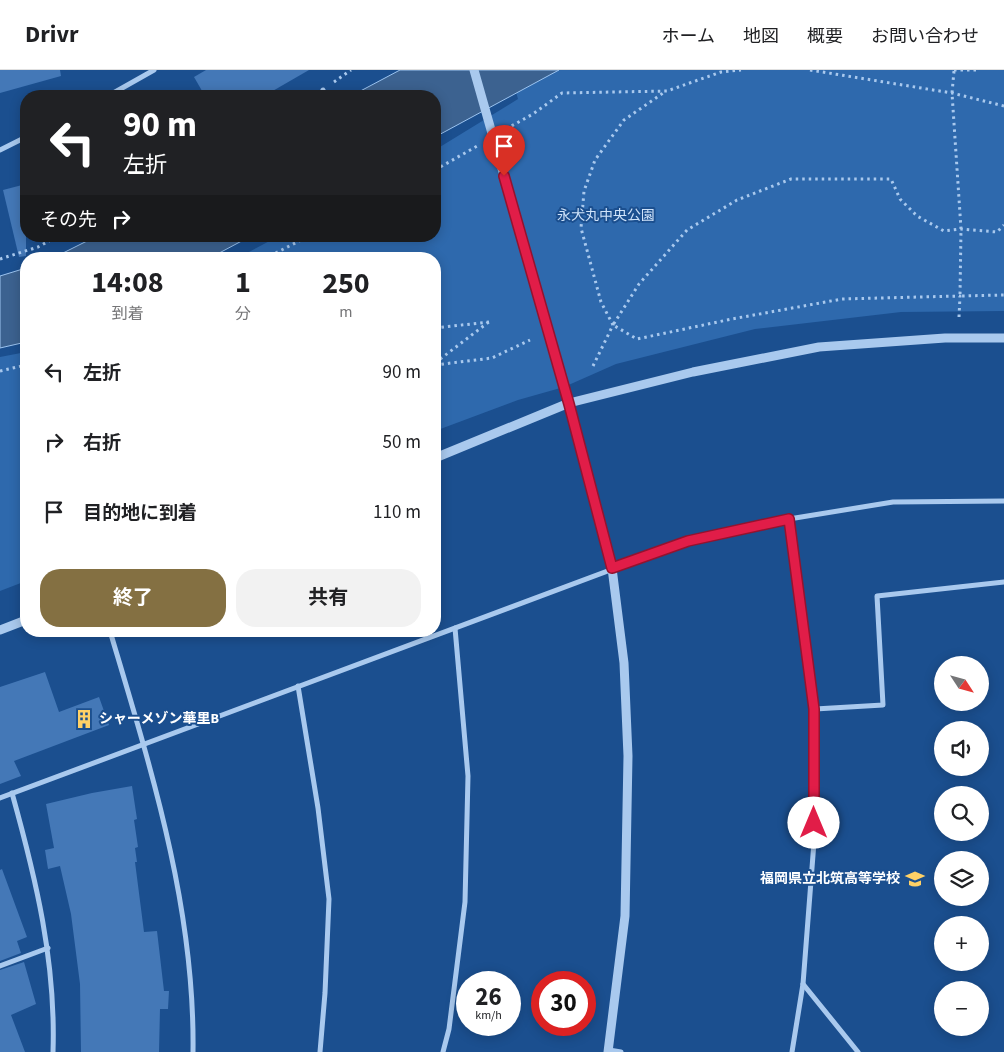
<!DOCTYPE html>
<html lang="ja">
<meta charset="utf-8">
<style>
:root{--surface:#fff;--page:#f2f2f2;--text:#202124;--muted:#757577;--line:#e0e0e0;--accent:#847042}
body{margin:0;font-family:"Source Sans 3","Noto Sans JP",sans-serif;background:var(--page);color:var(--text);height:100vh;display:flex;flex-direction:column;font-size:19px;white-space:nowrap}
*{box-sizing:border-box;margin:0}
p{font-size:16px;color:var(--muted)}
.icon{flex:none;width:28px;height:28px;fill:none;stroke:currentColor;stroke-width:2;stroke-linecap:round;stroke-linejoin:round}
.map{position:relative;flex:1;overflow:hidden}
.drawer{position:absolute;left:20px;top:182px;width:421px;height:385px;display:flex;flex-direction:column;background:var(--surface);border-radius:20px;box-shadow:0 2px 12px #0003}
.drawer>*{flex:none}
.hud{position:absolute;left:20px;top:20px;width:421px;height:152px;border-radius:20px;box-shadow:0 2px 12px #0003;background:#202124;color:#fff;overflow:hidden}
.needle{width:32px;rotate:126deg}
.fabs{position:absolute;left:934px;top:586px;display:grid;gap:10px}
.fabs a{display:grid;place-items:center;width:55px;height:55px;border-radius:50%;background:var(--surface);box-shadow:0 2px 12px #0003;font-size:25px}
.speed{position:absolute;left:456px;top:901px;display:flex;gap:10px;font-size:25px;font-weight:700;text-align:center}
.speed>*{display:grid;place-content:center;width:65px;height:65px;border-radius:50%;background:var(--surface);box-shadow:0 2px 12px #0003;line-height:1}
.speed small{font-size:12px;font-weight:400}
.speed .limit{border:8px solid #d22;background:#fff;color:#111}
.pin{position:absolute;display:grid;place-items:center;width:42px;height:42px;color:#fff;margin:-51px -21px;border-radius:50% 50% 50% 0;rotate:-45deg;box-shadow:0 0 5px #0007}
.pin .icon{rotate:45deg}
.me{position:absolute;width:55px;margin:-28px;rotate:0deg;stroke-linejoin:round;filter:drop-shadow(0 0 4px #0008)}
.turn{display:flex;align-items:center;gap:18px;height:105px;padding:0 20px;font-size:22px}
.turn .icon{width:65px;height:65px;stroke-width:2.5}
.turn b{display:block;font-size:35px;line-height:42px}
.then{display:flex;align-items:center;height:48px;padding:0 20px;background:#0003;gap:10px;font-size:19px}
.eta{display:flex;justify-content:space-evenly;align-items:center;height:85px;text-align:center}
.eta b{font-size:30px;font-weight:700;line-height:35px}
.cta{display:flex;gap:10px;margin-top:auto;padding:10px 20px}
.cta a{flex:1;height:58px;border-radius:20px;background:var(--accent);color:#fff;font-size:20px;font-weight:700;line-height:58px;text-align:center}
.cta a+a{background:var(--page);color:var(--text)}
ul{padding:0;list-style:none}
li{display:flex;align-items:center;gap:15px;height:70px;padding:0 20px}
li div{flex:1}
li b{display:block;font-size:19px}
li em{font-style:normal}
header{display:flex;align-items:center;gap:30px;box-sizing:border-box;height:70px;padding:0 25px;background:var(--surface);border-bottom:1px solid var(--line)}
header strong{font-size:24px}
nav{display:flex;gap:28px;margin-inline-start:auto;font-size:18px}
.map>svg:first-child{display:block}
</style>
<header>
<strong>Drivr</strong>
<nav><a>ホーム</a><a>地図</a><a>概要</a><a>お問い合わせ</a></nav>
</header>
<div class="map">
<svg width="1004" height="982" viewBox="0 0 1004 982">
<rect width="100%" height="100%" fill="#1b4f8f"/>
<!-- green -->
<g fill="#2e69ad">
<polygon points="510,0 1004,0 1004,241 901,242 755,259 616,294 564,317 518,330 435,361 435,189 236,189 279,166 435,166 435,80 518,29"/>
<polygon points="26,282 26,511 0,521 0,287"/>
</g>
<!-- water -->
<g fill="#3c6290" stroke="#9cc4f0">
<polygon points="400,0 559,0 435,67 435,26 351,26"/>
<polygon points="97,166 251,166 208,189 51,189"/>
<polygon points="26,198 26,272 0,278 0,206"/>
</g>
<!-- building -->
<g fill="#4478b7">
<polygon points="0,0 60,0 61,6 0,23"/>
<polygon points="206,0 309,0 264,26 205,26 194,7"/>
<polygon points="26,114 26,186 19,187 3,120"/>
<polygon points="45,602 59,642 99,627 109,655 14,691 21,706 0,714 0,617"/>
<polygon points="132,716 137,749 134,750 138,777 135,778 137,792 135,792 144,862 157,861 164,921 169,921 168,939 160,939 159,982 81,982 80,914 71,844 60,796 48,799 45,780 54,778 46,734 92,723"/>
<polygon points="2,799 27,867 17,871 21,883 0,891 0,800"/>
<polygon points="24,892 36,934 11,945 25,982 0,982 0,900"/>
</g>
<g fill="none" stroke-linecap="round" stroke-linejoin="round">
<!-- path -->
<g stroke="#a9c9ee" stroke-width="3" stroke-dasharray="2.5 4" stroke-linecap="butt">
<polyline points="810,0 952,23 1004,36"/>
<polyline points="954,0 976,0"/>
<polyline points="954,1 952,23 961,159 960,226 1004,225"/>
<polyline points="334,12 351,0"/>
<polyline points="506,59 533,44 562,23 667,21 721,2 741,0"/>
<polyline points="435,100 479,75"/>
<polyline points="0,189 38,177 58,166"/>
<polyline points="264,189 309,166"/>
<polyline points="959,247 960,226 842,229 732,249 637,269 613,255 639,214 687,160 737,130 791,109 891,109 900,129 917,146 944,161 961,159 997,162 1004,155"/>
<polyline points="435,258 489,252"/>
<polyline points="435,293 490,251"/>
<polyline points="435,295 492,288 530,270"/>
<polyline points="593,296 613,255 601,232 581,158 584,121 595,90 624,50 666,21"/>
<polyline points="0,301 26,295"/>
</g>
<!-- minor -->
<g stroke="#a9c9ee" stroke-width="5">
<polyline points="323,20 326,26"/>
<polyline points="108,26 154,0"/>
<polyline points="0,80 26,67"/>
<polyline points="789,449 815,639 814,772 803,914 792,982"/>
<path d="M110,561C151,699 195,837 193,982"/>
<polyline points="298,616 318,738 329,829 325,923 320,982"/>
<polyline points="815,639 883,635 877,526 1004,512"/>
<path d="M12,723C36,809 56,892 53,982"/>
<polyline points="0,728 688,471 789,449 893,432 1004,431"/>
<polyline points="0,896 48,878"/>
<polyline points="803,914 858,982"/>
<polyline points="609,980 621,982"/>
<polyline points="443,982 449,959 465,832 468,706 455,558"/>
</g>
<!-- tertiary -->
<g stroke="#a9c9ee" stroke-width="9">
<polyline points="499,88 569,333 612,498 624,593 628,686 625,846 608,982"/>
<polyline points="435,388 569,333 693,302 819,277 945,268 1004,268"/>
<polyline points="0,560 26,550"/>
</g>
<!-- tertiary-bridge -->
<polyline stroke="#a9c9ee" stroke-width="9" points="474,0 499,88"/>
</g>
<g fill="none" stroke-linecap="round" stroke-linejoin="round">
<!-- route casing -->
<g stroke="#92132f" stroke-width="12">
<polyline id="route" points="504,106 569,334 612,498 688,471 789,449 814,639 814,753"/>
</g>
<!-- route -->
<use href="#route" stroke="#e11d48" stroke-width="9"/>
</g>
<!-- icons -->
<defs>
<g id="building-bare" transform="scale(1.5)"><path d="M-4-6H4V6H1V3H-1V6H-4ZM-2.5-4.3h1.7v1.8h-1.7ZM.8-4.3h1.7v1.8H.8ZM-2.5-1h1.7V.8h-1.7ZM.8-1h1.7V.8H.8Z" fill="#ffd166" stroke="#1b4f8f" stroke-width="2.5" paint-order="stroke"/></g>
<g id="school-bare" transform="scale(1.5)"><path d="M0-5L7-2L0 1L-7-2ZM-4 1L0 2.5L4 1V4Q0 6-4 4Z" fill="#ffd166" stroke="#1b4f8f" stroke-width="2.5" paint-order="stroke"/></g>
</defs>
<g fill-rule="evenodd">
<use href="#building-bare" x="84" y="649"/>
<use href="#school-bare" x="915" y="809"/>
</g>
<g text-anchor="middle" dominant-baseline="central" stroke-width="4" stroke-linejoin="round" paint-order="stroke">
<!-- park labels -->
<g font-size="14" fill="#cfe3fa" stroke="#1b4f8f">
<text x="606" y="146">永犬丸中央公園</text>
</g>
<!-- poi labels -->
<g font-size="14" font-weight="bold" fill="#fff" stroke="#1b4f8f" text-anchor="start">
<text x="99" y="649">シャーメゾン華里B</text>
<text x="900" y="809" text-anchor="end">福岡県立北筑高等学校</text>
</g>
</g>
</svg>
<div class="fabs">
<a><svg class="needle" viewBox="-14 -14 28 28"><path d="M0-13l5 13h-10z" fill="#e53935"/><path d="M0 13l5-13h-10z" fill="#757577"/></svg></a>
<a><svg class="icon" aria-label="sound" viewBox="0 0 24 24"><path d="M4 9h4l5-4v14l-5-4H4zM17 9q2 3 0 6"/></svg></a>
<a><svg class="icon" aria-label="search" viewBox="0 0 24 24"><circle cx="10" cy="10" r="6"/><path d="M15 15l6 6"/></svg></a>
<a><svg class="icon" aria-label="layers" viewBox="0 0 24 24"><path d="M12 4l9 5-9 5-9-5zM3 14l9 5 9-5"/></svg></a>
<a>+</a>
<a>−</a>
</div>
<div class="speed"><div>26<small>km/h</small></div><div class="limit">30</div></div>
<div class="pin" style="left:504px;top:106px;background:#d93025"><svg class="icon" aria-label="arrive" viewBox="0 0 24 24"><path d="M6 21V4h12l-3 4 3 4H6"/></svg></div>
<svg class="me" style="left:814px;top:753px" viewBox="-20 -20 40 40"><circle r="19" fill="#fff"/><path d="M0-13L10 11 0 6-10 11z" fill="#e11d48"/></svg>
<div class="hud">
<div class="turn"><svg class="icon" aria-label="left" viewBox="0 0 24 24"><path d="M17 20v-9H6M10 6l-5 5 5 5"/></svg><div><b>90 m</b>左折</div></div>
<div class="then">その先<svg class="icon" aria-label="right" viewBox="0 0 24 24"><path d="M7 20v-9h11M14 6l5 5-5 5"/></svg></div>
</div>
<section class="drawer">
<div class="eta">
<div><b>14:08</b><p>到着</p></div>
<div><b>1</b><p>分</p></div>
<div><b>250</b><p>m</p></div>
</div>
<ul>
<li><svg class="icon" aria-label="left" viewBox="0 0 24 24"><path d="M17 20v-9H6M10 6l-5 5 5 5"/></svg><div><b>左折</b></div><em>90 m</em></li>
<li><svg class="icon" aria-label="right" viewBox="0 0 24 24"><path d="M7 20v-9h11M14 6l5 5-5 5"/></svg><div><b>右折</b></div><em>50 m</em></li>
<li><svg class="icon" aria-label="arrive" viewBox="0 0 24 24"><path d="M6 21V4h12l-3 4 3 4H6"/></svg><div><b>目的地に到着</b></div><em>110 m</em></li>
</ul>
<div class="cta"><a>終了</a><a>共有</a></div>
</section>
</div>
